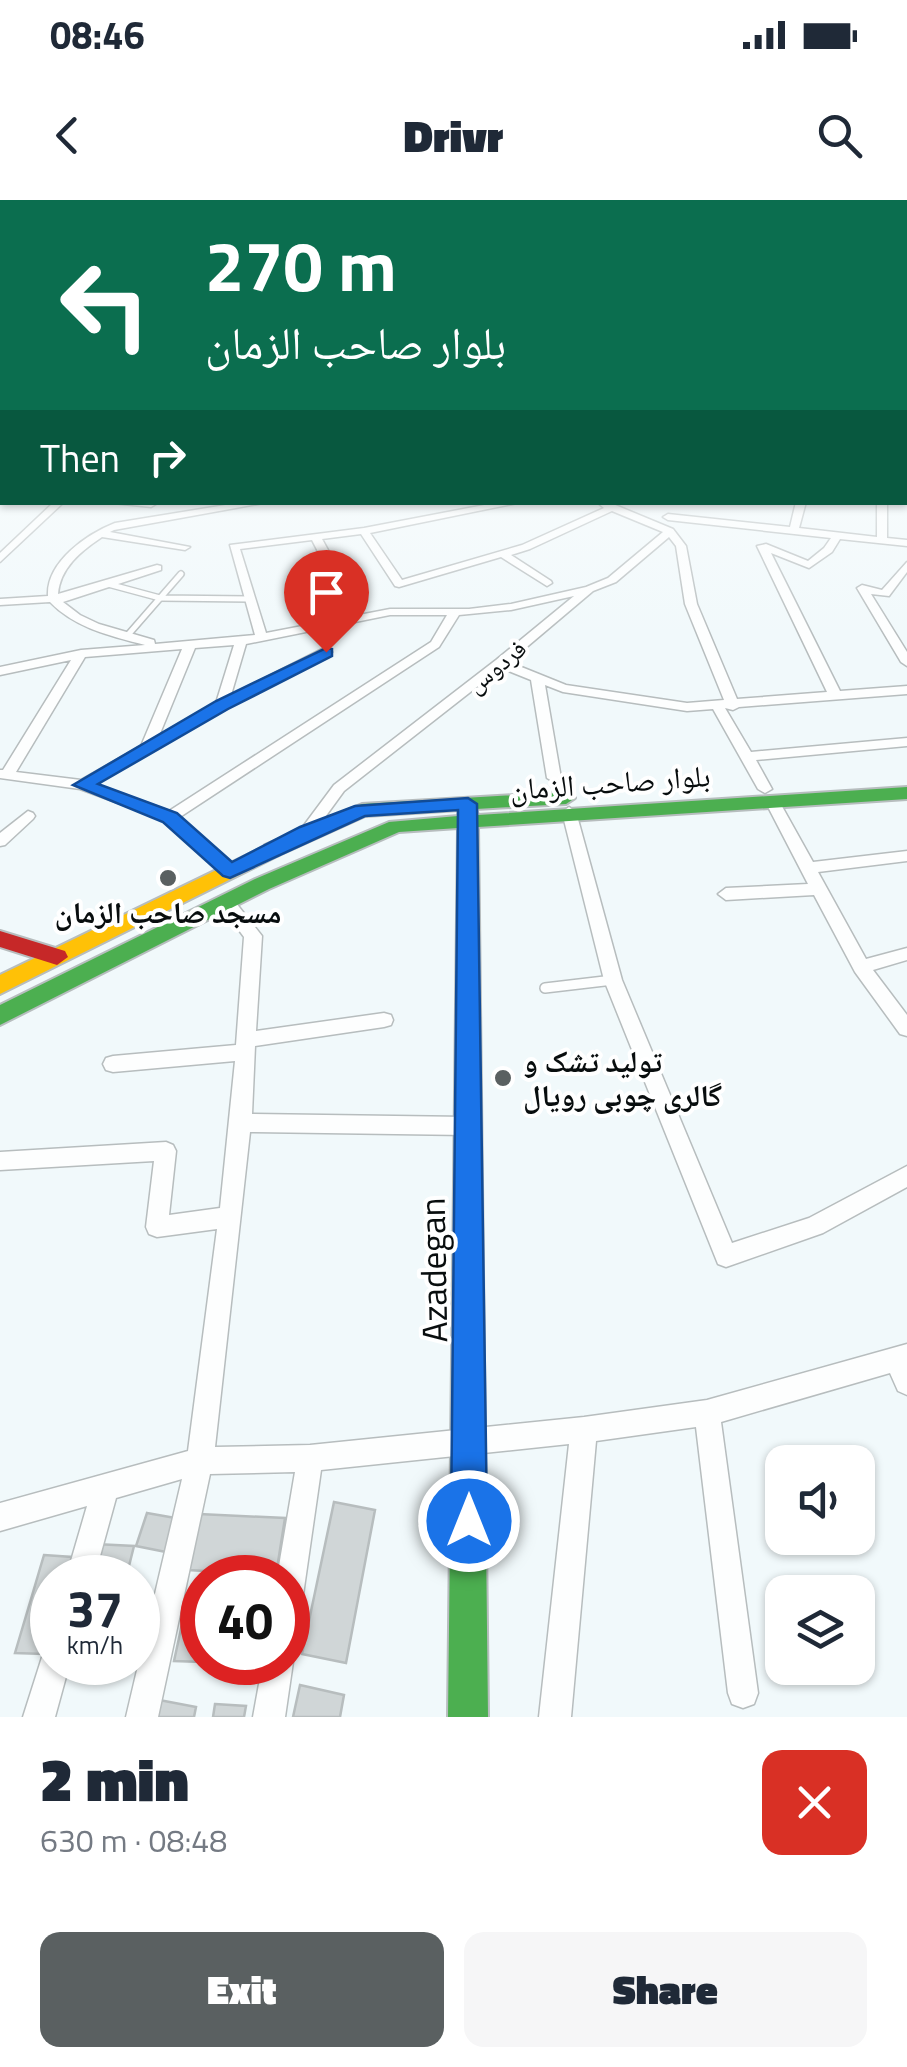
<!DOCTYPE html>
<meta charset="utf-8">
<style>
:root{--surface:#fff;--page:#f6f6f7;--text:#1f2937;--muted:#747a83;--accent:#5a6061}
body{margin:0;font-family:"Titillium Web","Noto Naskh Arabic",sans-serif;background:var(--page);color:var(--text);height:100vh;display:flex;flex-direction:column;font-size:38px;white-space:nowrap}
*{box-sizing:border-box;margin:0}
p{font-size:32px;color:var(--muted)}
.icon{flex:none;width:55px;height:55px;fill:none;stroke:currentColor;stroke-width:2;stroke-linecap:round;stroke-linejoin:round}
.map{position:relative;height:1517px;overflow:hidden}
.details{display:flex;flex-direction:column;background:var(--surface);flex:1}
.details>*{flex:none}
.guide{position:absolute;left:0px;top:0px;width:908px;height:305px;box-shadow:0 2px 8px #0004;background:#0b6e4f;color:#fff;overflow:hidden}
.buttons{position:absolute;left:765px;top:1245px;display:grid;gap:20px}
.buttons a{display:grid;place-items:center;width:110px;height:110px;border-radius:20px;background:var(--surface);box-shadow:0 2px 8px #0004;font-size:50px}
.speed{position:absolute;left:30px;top:1355px;display:flex;gap:20px;font-size:50px;font-weight:700;text-align:center}
.speed>*{display:grid;place-content:center;width:130px;height:130px;border-radius:50%;background:var(--surface);box-shadow:0 2px 8px #0004;line-height:1}
.speed small{font-size:25px;font-weight:400}
.speed .limit{border:15px solid #d22;background:#fff;color:#111}
.pin{position:absolute;display:grid;place-items:center;width:85px;height:85px;color:#fff;margin:-102px -42px;border-radius:50% 50% 50% 0;rotate:-45deg;box-shadow:0 0 10px #0007}
.pin .icon{rotate:45deg}
.me{position:absolute;width:110px;margin:-55px;rotate:0deg;stroke-linejoin:round;filter:drop-shadow(0 0 8px #0008)}
.turn{display:flex;align-items:center;gap:35px;height:210px;padding:0 40px;font-size:45px}
.turn .icon{width:130px;height:130px;stroke-width:2.5}
.turn b{display:block;font-size:70px;line-height:85px}
.then{display:flex;align-items:center;height:95px;padding:0 40px;background:#0003;gap:20px;font-size:38px}
.round{display:grid;place-items:center;flex:none;width:105px;height:105px;border-radius:20px;background:var(--page)}
.head{display:flex;align-items:center;justify-content:space-between;height:170px;padding:0 40px}
h1{font-size:60px;font-weight:800;line-height:75px}
.action{display:flex;gap:20px;margin-top:auto;padding:20px 40px}
.action a{flex:1;height:115px;border-radius:20px;background:var(--accent);color:#fff;font-size:40px;font-weight:800;line-height:115px;text-align:center}
.action a+a{background:var(--page);color:var(--text)}
.status{display:flex;justify-content:space-between;align-items:center;height:70px;padding:0 50px;background:var(--surface);direction:ltr}
.status svg{height:28px;fill:currentColor}
header{display:flex;justify-content:space-between;align-items:center;height:130px;padding:0 40px;background:var(--surface);font-size:45px;font-weight:800}
.map>svg:first-child{display:block}
</style>
<div class="status"><b>08:46</b><svg viewBox="0 0 49 12"><path d="M0 12V9h3v3zM5 12V6h3v6zM10 12V3h3v9zM15 12V0h3v12zM26 1h20v11H26zM47 4h2v5h-2z"/></svg></div>
<header><svg class="icon" aria-label="back" viewBox="0 0 24 24"><path d="M15 5l-7 7 7 7"/></svg>Drivr<svg class="icon" aria-label="search" viewBox="0 0 24 24"><circle cx="10" cy="10" r="6"/><path d="M15 15l6 6"/></svg></header>
<div class="map">
<svg width="907" height="1517" viewBox="0 0 907 1517">
<rect width="100%" height="100%" fill="#f1f9fb"/>
<!-- building -->
<g fill="#d0d6d7" stroke="#b7bdbe" stroke-width="2.5">
<polygon points="334,1302 375,1310 346,1463 302,1454"/>
<polygon points="147,1313 181,1319 171,1353 136,1346"/>
<polygon points="199,1314 285,1318 276,1375 188,1370"/>
<polygon points="95,1344 134,1346 126,1378 86,1378"/>
<polygon points="44,1355 72,1357 66,1378 52,1378 52,1423 44,1454 15,1453"/>
<polygon points="187,1401 202,1402 202,1462 174,1461"/>
<polygon points="300,1485 344,1495 340,1517 293,1517"/>
<polygon points="154,1499 196,1507 194,1517 148,1517"/>
<polygon points="215,1504 246,1506 244,1517 213,1517"/>
</g>
<g fill="none" stroke-linecap="round" stroke-linejoin="round">
<!-- lane-far1 casing -->
<g stroke="#b7bdbe" stroke-width="8">
<g id="lane-far1">
<polyline points="108,384 160,398 250,399"/>
<polyline points="127,436 181,374"/>
</g>
</g>
<!-- lane casing -->
<g stroke="#b7bdbe" stroke-width="12">
<polyline id="lane" points="545,788 613,780"/>
</g>
<!-- street casing -->
<g stroke="#b7bdbe" stroke-width="3">
<g id="street">
<rect x="0" y="226" width="2" height="4"/>
<polygon points="2,250 2,256 0,257 0,251"/>
<rect x="905" y="264" width="2" height="6"/>
<polygon points="905,285 907,286 907,292 905,291"/>
<polygon points="54,302 64,302 0,362 0,353"/>
<polygon points="104,302 155,302 156,304 151,307"/>
<path d="M244,302H269L114,330L110,332L190,347L185,350L102,337C81,351 60,368 58,394L157,365L161,366V370L63,402L80,415L99,424L154,440L155,444L255,435L230,345L364,328L500,302H522L370,333L402,380L522,345L604,308L597,302H608L673,329L686,346L697,404L737,499L827,492L757,346L766,344L808,361L824,348L831,338L668,320L663,317L668,314L790,327L796,302H806L799,328L877,337V302H887V338L907,340V346L840,339L832,352L809,368L771,353L840,491L907,486V494L739,507L733,510L725,508L751,552L907,538V546L756,560L772,589L765,593L758,589L713,509L687,511L563,492L545,485L561,578L554,582L547,578L531,480L501,468L344,591L312,635H302L299,632L334,585L496,460L574,396L511,410L459,415L439,447L180,617L236,667L238,671L236,675H224L165,620L80,589L0,578V570H3L71,460L0,475V467L81,450L145,445C111,436 75,428 50,402L0,405V399L48,396C46,362 87,334 115,323ZM612,311L663,332L608,378L586,387L511,404L469,409H390L266,433L240,349L312,340L341,396L347,399L353,396L322,339L361,334L395,386L399,387L501,357L547,386L552,383L551,381L511,355L530,349ZM669,337L676,346L685,404L724,500L687,503L566,485L509,462L593,391L616,382ZM390,415H447L431,442L169,611L95,584L227,508L332,452L322,449L231,495L246,444ZM234,445L216,503L159,536L195,448ZM182,449L141,546L81,580L16,572L85,457Z"/>
<polygon points="907,362 907,372 889,396 871,394 907,452 907,466 901,462 857,388 862,385 882,390"/>
<polygon points="772,596 779,601 813,662 907,651 907,661 818,672 866,759 907,748 907,760 873,770 907,815 907,836 900,834 855,772 814,695 726,700 718,694 726,688 808,684 765,601"/>
<polygon points="569,607 576,612 622,780 732,1043 809,1018 907,966 907,987 823,1033 726,1067 718,1064 604,780 562,612"/>
<polygon points="28,611 33,613 35,616 33,619 5,645 0,646 0,633"/>
<polygon points="226,696 232,698 262,736 256,831 384,813 391,815 393,820 391,825 384,827 255,846 252,914 466,917 473,920 476,926 473,932 466,935 250,932 215,1247 310,1245 584,1217 707,1200 907,1144 907,1195 898,1191 890,1173 721,1222 758,1493 754,1504 743,1508 732,1504 728,1493 696,1227 596,1241 571,1517 539,1517 569,1244 321,1270 302,1402 298,1412 288,1416 288,1378 277,1378 295,1272 210,1274 158,1517 126,1517 182,1279 116,1298 94,1378 66,1378 87,1306 0,1331 0,1303 188,1251 217,1029 157,1037 149,1034 146,1027 154,961 0,970 0,952 166,942 173,945 176,951 169,1015 220,1008 235,861 113,872 106,870 103,864 106,858 113,856 236,845 244,737 218,702"/>
<polygon points="52,1448 52,1462 70,1462 55,1517 23,1517 44,1451"/>
<polygon points="288,1451 293,1462 285,1517 253,1517 263,1462 288,1462"/>
</g>
</g>
<!-- fast casing -->
<g stroke="#b7bdbe" stroke-width="4">
<polygon id="fast" points="907,587 907,599 478,627 488,1517 448,1517 458,628 399,632 269,689 0,825 0,805 255,679 389,622 458,616 459,610 365,616 279,655 272,657 262,650 265,645 362,604 566,592 575,598 566,604 476,609 478,615"/>
</g>
<!-- slow casing -->
<g stroke="#b7bdbe" stroke-width="4">
<polygon id="slow" points="272,643 282,650 279,655 0,794 0,775"/>
</g>
<!-- jam casing -->
<g stroke="#b7bdbe" stroke-width="4">
<polygon id="jam" points="0,731 65,751 68,757 57,765 0,747"/>
</g>
<!-- lane-far1 -->
<use href="#lane-far1" stroke="#fdfefe" stroke-width="5"/>
<!-- lane -->
<use href="#lane" stroke="#fdfefe" stroke-width="9"/>
<!-- street -->
<use href="#street" fill="#fdfefe" fill-rule="evenodd"/>
<!-- fast -->
<use href="#fast" fill="#4caf50" fill-rule="evenodd"/>
<!-- slow -->
<use href="#slow" fill="#ffc107" fill-rule="evenodd"/>
<!-- jam -->
<use href="#jam" fill="#c62828" fill-rule="evenodd"/>
</g>
<!-- sky -->
<linearGradient id="sky" x2="0" y2="1"><stop stop-color="#89b8d9"/><stop offset="0.51" stop-color="#f9fcfd"/><stop offset="1" stop-color="#f9fcfd" stop-opacity="0"/></linearGradient>
<rect width="907" height="437" fill="url(#sky)"/>
<!-- route -->
<polygon fill="#1a73e8" stroke="#114b97" stroke-width="2.5" points="326,448 332,449 332,456 228,509 98,584 177,613 232,662 300,627 355,606 468,598 477,604 487,1321 482,1333 469,1339 457,1333 451,1321 458,610 365,616 230,678 223,676 163,622 73,585 216,501"/>
<!-- markers -->
<g fill="#5a6061" stroke="#fff" stroke-width="4">
<circle cx="168" cy="678" r="10"/>
<circle cx="503" cy="878" r="10"/>
</g>
<g text-anchor="middle" dominant-baseline="central" stroke-width="8" stroke-linejoin="round" paint-order="stroke">
<!-- far-street labels -->
<g font-size="25" fill="#080d0e" stroke="#fff">
<text transform="translate(496 466) rotate(-39)">فردوس</text>
</g>
<!-- street labels -->
<g font-size="30" fill="#080d0e" stroke="#fff">
<text transform="translate(610 582) rotate(-4)">بلوار صاحب الزمان</text>
</g>
<!-- poi labels -->
<g font-size="30" font-weight="bold" fill="#080d0e" stroke="#fff">
<text x="168" y="712">مسجد صاحب الزمان</text>
<text x="523" y="861" text-anchor="start">تولید تشک و<tspan x="523" dy="34">گالری چوبی رویال</tspan></text>
</g>
<!-- near-street labels -->
<g font-size="35" fill="#080d0e" stroke="#fff">
<text transform="translate(433 1070) rotate(-91)">Azadegan</text>
</g>
</g>
</svg>
<div class="buttons">
<a><svg class="icon" aria-label="sound" viewBox="0 0 24 24"><path d="M4 9h4l5-4v14l-5-4H4zM17 9q2 3 0 6"/></svg></a>
<a><svg class="icon" aria-label="layers" viewBox="0 0 24 24"><path d="M12 4l9 5-9 5-9-5zM3 14l9 5 9-5"/></svg></a>
</div>
<div class="speed"><div>37<small>km/h</small></div><div class="limit">40</div></div>
<div class="pin" style="left:326px;top:452px;background:#d93025"><svg class="icon" aria-label="arrive" viewBox="0 0 24 24"><path d="M6 21V4h12l-3 4 3 4H6"/></svg></div>
<svg class="me" style="left:469px;top:1321px" viewBox="-20 -20 40 40"><circle r="17" fill="#1a73e8" stroke="#fff" stroke-width="3"/><path d="M0-11L8 9 0 5-8 9z" fill="#fff"/></svg>
<div class="guide">
<div class="turn"><svg class="icon" aria-label="left" viewBox="0 0 24 24"><path d="M17 20v-9H6M10 6l-5 5 5 5"/></svg><div><b>270 m</b>بلوار صاحب الزمان</div></div>
<div class="then">Then<svg class="icon" aria-label="right" viewBox="0 0 24 24"><path d="M7 20v-9h11M14 6l5 5-5 5"/></svg></div>
</div>
</div>
<section class="details">
<div class="head"><div><h1>2 min</h1><p>630 m · 08:48</p></div><a class="round" style="background:#d93025;color:#fff"><svg class="icon" aria-label="close" viewBox="0 0 24 24"><path d="M6 6l12 12M18 6L6 18"/></svg></a></div>
<div class="action"><a>Exit</a><a>Share</a></div>
</section>
